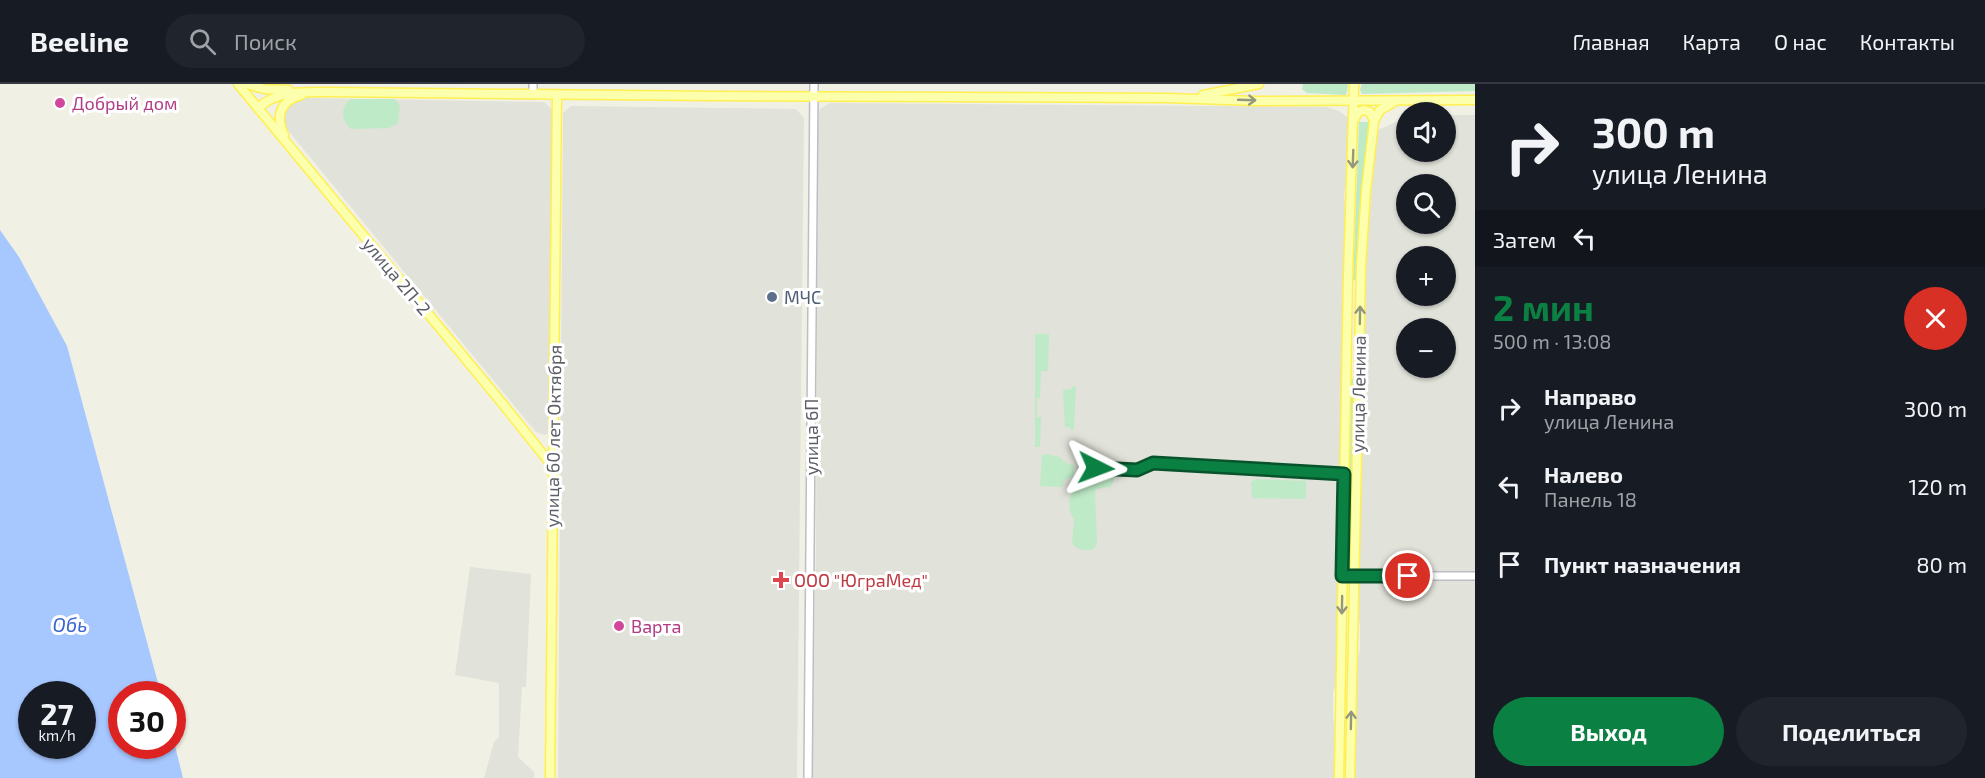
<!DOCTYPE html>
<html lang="ru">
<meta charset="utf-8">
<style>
:root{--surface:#171b24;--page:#20242c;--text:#f1f3f6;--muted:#9ea1a6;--line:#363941;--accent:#0b8043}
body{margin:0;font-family:"Exo 2",sans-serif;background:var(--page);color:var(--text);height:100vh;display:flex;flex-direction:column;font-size:22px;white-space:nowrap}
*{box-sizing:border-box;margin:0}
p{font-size:20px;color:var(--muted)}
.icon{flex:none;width:33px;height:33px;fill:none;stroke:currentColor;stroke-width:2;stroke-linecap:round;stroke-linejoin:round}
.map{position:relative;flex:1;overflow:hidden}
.panel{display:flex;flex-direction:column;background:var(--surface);width:510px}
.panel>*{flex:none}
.hud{background:#171b24;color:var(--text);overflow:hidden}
.fabs{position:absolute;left:1396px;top:18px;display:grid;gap:12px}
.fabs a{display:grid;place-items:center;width:60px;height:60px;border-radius:50%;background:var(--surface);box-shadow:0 2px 4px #0004;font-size:30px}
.speed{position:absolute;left:18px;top:597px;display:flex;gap:12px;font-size:30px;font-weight:700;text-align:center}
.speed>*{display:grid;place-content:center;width:78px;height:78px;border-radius:50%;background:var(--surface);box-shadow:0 2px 4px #0004;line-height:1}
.speed small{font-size:15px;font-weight:400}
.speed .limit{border:9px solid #d22;background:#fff;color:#111}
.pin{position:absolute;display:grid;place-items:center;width:51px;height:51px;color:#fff;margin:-26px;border:3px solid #fff;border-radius:50%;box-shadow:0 2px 6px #0007}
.me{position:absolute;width:66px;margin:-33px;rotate:93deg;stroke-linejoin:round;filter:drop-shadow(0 0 4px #0008)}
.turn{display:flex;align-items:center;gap:21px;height:126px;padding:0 18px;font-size:27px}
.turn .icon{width:78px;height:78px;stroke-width:2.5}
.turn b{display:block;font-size:42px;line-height:51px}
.then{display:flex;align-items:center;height:57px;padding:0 18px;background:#0003;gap:12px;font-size:22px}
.round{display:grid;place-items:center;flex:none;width:63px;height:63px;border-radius:32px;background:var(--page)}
.overview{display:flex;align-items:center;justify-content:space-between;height:102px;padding:0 18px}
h1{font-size:36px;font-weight:700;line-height:45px;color:var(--accent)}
.primary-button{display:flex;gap:12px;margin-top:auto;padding:12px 18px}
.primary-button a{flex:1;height:69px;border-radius:36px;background:var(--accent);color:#fff;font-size:24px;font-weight:700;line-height:69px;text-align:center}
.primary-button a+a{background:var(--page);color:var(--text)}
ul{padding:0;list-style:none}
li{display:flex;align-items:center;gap:18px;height:78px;padding:0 18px}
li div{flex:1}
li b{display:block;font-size:22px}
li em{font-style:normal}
header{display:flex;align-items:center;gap:36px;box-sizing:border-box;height:84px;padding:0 30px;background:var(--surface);border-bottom:2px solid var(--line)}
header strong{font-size:28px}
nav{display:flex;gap:33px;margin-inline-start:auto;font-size:21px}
.search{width:420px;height:54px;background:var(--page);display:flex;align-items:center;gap:15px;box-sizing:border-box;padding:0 21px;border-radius:33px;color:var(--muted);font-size:22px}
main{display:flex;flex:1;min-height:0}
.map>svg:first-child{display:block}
</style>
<header>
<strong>Beeline</strong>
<div class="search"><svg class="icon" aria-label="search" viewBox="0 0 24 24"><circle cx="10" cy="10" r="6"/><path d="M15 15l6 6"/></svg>Поиск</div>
<nav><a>Главная</a><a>Карта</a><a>О нас</a><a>Контакты</a></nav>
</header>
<main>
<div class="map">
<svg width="1475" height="694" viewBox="0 0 1475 694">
<rect width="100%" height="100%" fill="#f1f0e5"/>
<!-- industrial -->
<g fill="#e1e2d9" fill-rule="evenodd">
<polygon points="305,14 544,18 553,26 550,343 549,349 545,351 536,348 286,44 283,32 287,22 297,16"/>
<polygon points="830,19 1326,23 1339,27 1347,33 1349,37 1348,79 1344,112 1346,128 1336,600 1333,609 1333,632 1335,649 1334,694 812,694 816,460 818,32 820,25"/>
<polygon points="571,22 796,25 804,34 797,694 558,694 563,29"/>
<path d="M1446,31H1475V694H1354L1357,578L1360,565V542L1358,531L1366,170L1374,78L1378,46L1407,33V68H1446ZM1407,100H1446V140H1407ZM1407,172H1446V212H1407ZM1407,244H1446V284H1407Z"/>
<polygon points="470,483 531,490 526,603 522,603 518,673 534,688 534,694 484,694 494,658 499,653 499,599 455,591"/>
</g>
<!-- green -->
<g fill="#bfeac8">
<polygon points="1303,0 1348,0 1346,11 1307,9 1302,5"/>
<polygon points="1362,0 1475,0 1475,7 1362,10 1360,6"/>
<path d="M351,15H395L400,22L398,39L389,44L351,45C341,37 340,22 351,15Z"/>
<polygon points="1359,38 1369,38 1360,124 1356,197 1353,196"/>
<polygon points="1035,250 1049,250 1048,287 1041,287 1040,314 1037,314 1037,333 1041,333 1040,363 1035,363"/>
<polygon points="1351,295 1354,295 1350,484 1347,484"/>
<polygon points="1073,302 1076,302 1074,346 1071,346 1069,343 1065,343 1063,306 1071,305"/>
<polygon points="1046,370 1060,373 1066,379 1074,381 1074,392 1065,396 1062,403 1040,402 1042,371"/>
<path d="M1101,387L1112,388L1116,391L1111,403L1096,405L1095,408L1097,461L1092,466C1064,466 1074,455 1074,435C1067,425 1069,417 1072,406C1090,400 1086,406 1097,388Z"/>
<polygon points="1256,395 1306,397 1306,413 1305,415 1252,414 1251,398"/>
</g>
<!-- water -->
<path fill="#a7c7ff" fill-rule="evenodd" d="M0,146L19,173L67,262L161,610H122V662H172L173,654L183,694H0ZM32,610H82V662H32Z"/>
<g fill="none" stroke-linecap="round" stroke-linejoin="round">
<!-- minor casing -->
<g stroke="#bdbec5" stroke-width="10">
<g id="minor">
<polyline points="533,10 533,0"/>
<polyline points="1096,384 1137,386 1153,379 1344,390"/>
<polyline points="1342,492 1475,492"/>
<polyline points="808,694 814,0"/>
</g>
</g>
<!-- major casing -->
<g stroke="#fff050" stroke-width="11">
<g id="major">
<polyline points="238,0 502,319 554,384"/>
<polyline points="247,0 264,5 289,6"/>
<polyline points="1203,11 1259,0"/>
<path d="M258,24C278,6 302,8 328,8L712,12L1168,14L1255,17L1475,16"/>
<polyline points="1354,36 1358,28 1364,26 1370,28 1374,37"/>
<path d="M284,51C275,32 280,17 301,11"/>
<polyline points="550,694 557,11"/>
<polyline points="1339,694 1348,193 1354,0"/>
<polyline points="1350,694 1361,182 1366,107 1374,37 1380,26 1394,18"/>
</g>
</g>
<!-- minor -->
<use href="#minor" stroke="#fff" stroke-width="7"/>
<!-- major -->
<use href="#major" stroke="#fcffac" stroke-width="8"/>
</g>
<!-- one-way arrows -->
<defs><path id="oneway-shaft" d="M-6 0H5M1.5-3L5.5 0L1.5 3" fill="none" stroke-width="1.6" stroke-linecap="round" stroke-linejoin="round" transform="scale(1.5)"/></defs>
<g stroke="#95977f">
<use href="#oneway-shaft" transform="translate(1247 16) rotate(2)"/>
<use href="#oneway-shaft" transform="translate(1353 75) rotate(92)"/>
<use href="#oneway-shaft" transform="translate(1360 231) rotate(-89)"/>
<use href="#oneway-shaft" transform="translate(1342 521) rotate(91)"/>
<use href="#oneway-shaft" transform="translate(1351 636) rotate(-89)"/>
</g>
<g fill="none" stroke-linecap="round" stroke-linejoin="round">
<!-- route casing -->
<g stroke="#07532c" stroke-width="15">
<polyline id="route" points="1096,384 1137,386 1153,379 1344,390 1342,492 1408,492"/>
</g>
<!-- route -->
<use href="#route" stroke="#0b8043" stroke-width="10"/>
</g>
<!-- markers -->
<g fill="#d1479c" stroke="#fff" stroke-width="2">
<circle cx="60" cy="19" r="6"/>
<circle cx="619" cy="542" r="6"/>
</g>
<circle fill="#5c6f8a" stroke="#fff" stroke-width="2" cx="772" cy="213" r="6"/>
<path fill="#e0444e" stroke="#fff" stroke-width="2" d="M778 487h6v6h6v6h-6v6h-6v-6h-6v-6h6z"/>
<g text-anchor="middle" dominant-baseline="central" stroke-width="6" stroke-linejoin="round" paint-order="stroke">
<!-- hotel labels -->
<g font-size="18" fill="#b23c85" stroke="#fff" text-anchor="start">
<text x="72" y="19">Добрый дом</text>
<text x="631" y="542">Варта</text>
</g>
<!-- street labels -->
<g font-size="18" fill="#5d5f67" stroke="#fff">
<text transform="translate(397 192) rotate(50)">улица 2П-2</text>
<text transform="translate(1358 310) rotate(-89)">улица Ленина</text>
<text transform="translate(553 352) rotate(-89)">улица 60 лет Октября</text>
<text transform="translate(811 353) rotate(-90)">улица 6П</text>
</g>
<!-- service labels -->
<g font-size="18" fill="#4e5e75" stroke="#fff" text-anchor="start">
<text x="784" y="213">МЧС</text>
</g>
<!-- health labels -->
<g font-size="18" fill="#be3a42" stroke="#fff" text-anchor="start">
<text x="794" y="496">ООО "ЮграМед"</text>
</g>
<!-- water labels -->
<g font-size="20" font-style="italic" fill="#3c67d0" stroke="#fff">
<text x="70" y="540">Обь</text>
</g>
</g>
</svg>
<div class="fabs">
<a><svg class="icon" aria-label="sound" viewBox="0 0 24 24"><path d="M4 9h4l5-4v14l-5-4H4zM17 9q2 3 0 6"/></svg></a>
<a><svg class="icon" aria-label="search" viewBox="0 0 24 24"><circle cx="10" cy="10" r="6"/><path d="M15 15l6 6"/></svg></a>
<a>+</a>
<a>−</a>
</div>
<div class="speed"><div>27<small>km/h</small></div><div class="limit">30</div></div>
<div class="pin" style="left:1408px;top:492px;background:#d93025"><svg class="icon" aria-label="arrive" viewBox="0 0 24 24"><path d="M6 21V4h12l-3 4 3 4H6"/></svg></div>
<svg class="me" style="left:1096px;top:384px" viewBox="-20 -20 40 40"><path d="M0-17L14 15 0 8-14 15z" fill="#0b8043" stroke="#fff" stroke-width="4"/></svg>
</div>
<section class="panel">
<div class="hud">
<div class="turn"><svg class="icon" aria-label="right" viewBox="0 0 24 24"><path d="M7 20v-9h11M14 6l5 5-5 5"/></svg><div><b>300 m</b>улица Ленина</div></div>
<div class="then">Затем<svg class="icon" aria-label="left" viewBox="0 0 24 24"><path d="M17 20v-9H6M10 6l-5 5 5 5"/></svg></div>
</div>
<div class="overview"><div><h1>2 мин</h1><p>500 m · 13:08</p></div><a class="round" style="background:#d93025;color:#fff"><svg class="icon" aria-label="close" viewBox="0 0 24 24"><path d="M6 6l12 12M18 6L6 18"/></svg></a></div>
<ul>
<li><svg class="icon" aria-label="right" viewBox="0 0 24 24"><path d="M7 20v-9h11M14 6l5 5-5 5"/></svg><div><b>Направо</b><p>улица Ленина</p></div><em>300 m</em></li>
<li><svg class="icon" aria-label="left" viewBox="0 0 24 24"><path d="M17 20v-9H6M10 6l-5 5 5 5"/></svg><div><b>Налево</b><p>Панель 18</p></div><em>120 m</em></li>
<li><svg class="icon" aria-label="arrive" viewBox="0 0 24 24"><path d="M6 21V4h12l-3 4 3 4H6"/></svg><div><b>Пункт назначения</b></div><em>80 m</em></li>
</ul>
<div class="primary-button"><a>Выход</a><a>Поделиться</a></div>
</section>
</main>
